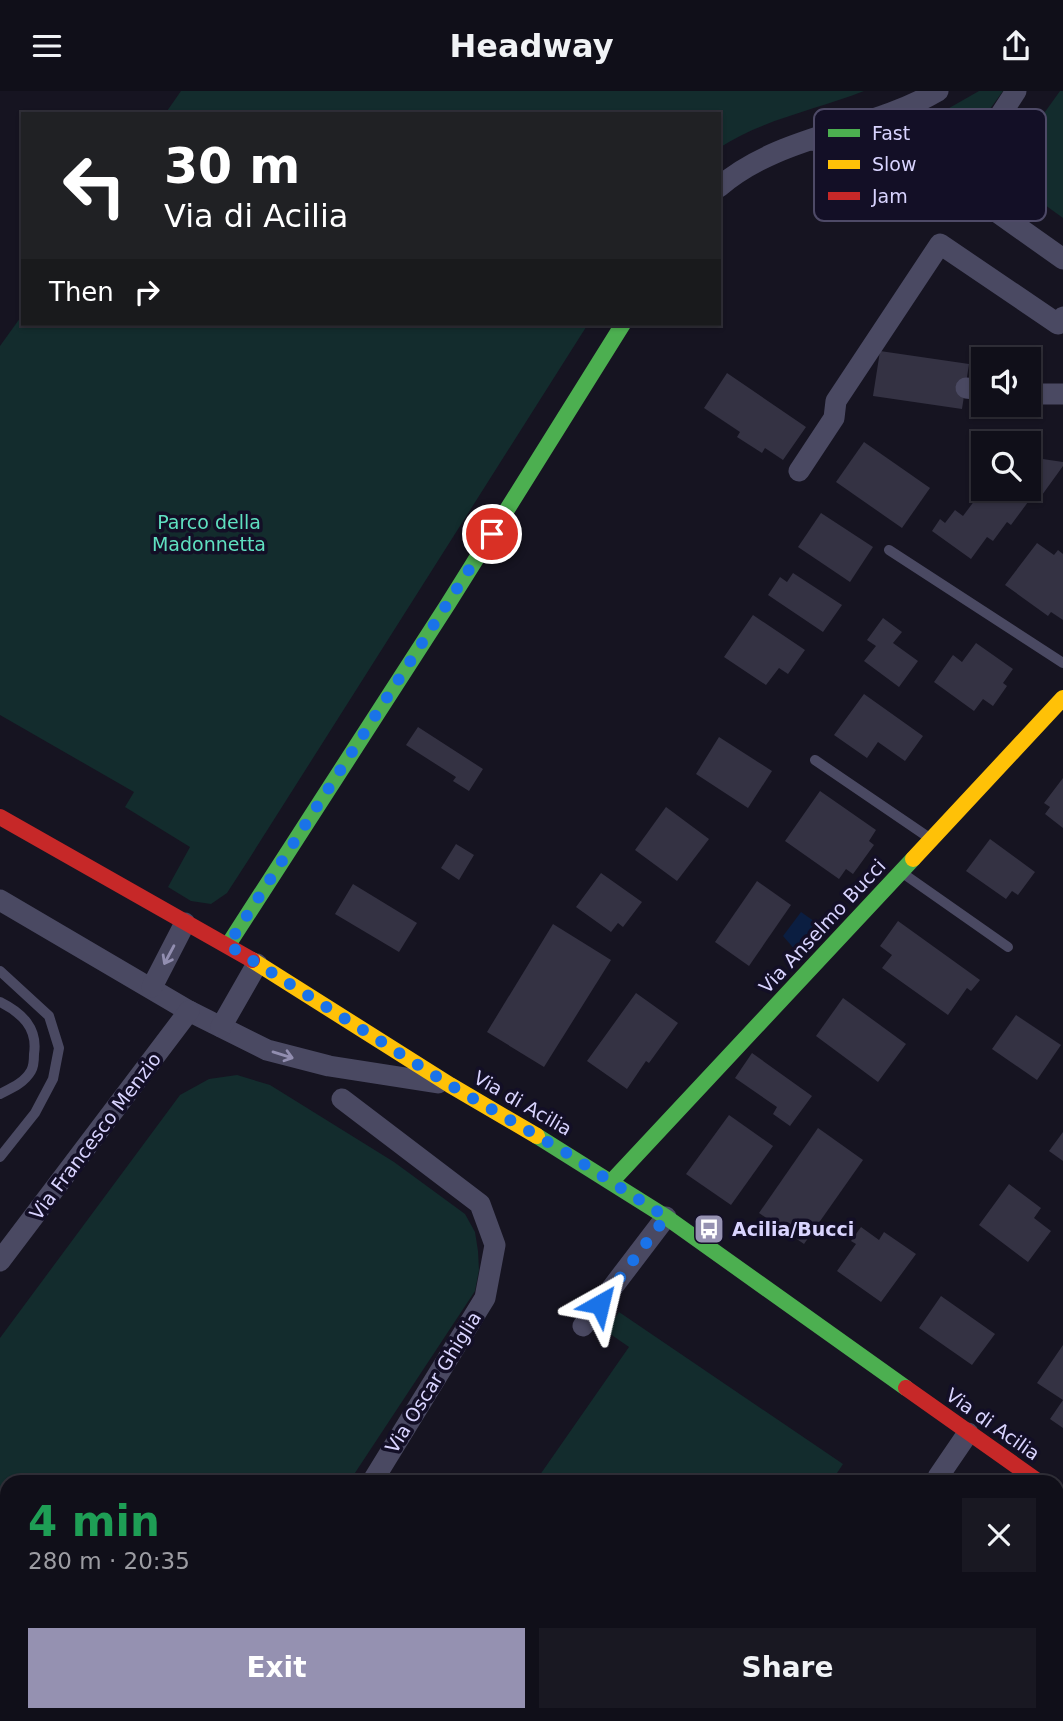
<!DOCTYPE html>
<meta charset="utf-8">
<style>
:root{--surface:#100f19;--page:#191822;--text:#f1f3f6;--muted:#9c9ca2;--line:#302f38;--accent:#9591b1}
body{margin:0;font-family:"DejaVu Sans",sans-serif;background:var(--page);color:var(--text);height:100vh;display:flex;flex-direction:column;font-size:26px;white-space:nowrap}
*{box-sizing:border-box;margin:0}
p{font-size:23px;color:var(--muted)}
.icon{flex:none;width:38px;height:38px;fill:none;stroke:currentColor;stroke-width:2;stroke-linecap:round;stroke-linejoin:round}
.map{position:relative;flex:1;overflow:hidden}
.details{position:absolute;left:0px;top:1384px;width:1064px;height:247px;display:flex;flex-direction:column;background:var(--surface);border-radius:21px 21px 0 0;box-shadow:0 2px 5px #0004,0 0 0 2px var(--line)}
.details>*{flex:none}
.banner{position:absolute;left:21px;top:21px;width:700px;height:214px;border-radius:0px;box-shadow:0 2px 5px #0004,0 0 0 2px var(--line);background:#202124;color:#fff;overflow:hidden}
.buttons{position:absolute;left:971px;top:256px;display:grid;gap:14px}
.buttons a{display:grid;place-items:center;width:70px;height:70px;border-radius:0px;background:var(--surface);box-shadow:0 2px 5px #0004,0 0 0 2px var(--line);font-size:35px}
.pin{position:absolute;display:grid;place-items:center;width:60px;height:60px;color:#fff;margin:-30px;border:4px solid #fff;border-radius:50%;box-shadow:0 2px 7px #0007}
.me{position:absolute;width:77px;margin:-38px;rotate:37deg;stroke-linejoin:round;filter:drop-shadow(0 0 5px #0008)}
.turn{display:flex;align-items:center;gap:24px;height:147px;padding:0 28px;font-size:32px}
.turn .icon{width:91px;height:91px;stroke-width:2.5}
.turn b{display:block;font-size:49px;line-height:60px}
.then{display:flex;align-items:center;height:66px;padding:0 28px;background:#0003;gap:14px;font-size:26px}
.round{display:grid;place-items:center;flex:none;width:74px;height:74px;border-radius:0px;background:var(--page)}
.head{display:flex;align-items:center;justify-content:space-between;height:119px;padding:0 28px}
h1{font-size:42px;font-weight:600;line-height:52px;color:#1e9e55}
.action{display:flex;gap:14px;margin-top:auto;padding:14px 28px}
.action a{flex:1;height:80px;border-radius:0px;background:var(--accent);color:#fff;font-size:28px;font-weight:600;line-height:80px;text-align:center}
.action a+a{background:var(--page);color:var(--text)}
header{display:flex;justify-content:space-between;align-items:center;height:91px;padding:0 28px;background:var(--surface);font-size:32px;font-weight:600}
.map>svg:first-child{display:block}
</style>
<header><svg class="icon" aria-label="menu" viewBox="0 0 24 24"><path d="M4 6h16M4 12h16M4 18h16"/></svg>Headway<svg class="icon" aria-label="share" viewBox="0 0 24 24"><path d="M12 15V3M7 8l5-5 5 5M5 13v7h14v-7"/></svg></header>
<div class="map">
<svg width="1063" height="1630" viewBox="0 0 1063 1630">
<rect width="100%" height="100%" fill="#161421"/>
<!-- green -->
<g fill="#132c2d">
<path d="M181,0H864C816,19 763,28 719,57V23H165Z"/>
<polygon points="979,0 1003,0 947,77 881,50 937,24"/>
<polygon points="1060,0 1063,0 1063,127 1001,82"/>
<polygon points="23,223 23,233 588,233 249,768 227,802 211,813 191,810 168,796 190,756 125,716 134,701 0,624 0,255"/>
<polygon points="237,984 270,994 394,1071 465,1123 475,1141 478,1160 479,1179 475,1200 349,1391 7,1391 7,1599 0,1595 0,1247 180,1004 209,988"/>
<polygon points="619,1221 843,1373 831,1391 535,1391 629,1256 606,1240"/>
<polygon points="50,1624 196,1624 192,1630 61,1630"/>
<polygon points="240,1624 488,1624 484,1630 236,1630"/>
<polygon points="932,1624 1018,1624 1026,1630 927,1630"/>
</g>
<!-- water -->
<polygon fill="#0b1e41" points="801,821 821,835 797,861 783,845"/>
<!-- building -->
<g fill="#343243">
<polygon points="880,260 969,273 962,318 873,305"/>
<polygon points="727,282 806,336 783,369 765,357 762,362 737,346 740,341 704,317"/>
<polygon points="864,351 930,397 902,437 836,391"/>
<polygon points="1029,366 1063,371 1063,375 1037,411 1031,407 1011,434 1007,431 993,450 987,446 971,468 932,440 940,428 945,432 955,419 963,425 984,397 1029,397"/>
<polygon points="821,422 873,456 850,491 798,456"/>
<polygon points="1037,452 1054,464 1058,459 1063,463 1063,529 1051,521 1048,525 1005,494"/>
<polygon points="793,482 842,514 823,541 768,504 780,486 787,491"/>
<polygon points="753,524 805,559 788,583 779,577 766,594 724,566"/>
<polygon points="883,527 902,541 893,552 918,570 899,596 864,570 876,555 867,549"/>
<polygon points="976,552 1013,578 1003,592 1007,595 993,615 983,608 974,620 934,591 953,564 962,571"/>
<polygon points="864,603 923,645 905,670 878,651 867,667 834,644"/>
<polygon points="418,636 483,678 469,700 453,690 456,686 406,654"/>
<polygon points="719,646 772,680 748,717 696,683"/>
<polygon points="1063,687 1063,737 1045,723 1050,716 1044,712"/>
<polygon points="820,700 876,739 869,750 874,754 853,783 846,778 839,788 785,750"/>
<polygon points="666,716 709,748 677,790 635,759"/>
<polygon points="990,748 1035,781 1018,804 1012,800 1006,808 966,780"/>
<polygon points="456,753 474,764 459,789 441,777"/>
<polygon points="601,782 642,811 623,836 618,832 611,841 576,816"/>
<polygon points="757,790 791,814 749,875 715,851"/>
<polygon points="353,793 417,832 399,861 335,823"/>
<polygon points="898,830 980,889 971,900 967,897 948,924 882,877 892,864 880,855"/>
<polygon points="553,833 611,869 544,976 487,941"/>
<polygon points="636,902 678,932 649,972 646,970 627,998 587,970"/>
<polygon points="843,907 906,953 878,991 816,945"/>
<polygon points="1016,924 1061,954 1037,989 992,958"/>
<polygon points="752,962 812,1005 790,1035 773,1023 777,1016 735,987"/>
<polygon points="729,1024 773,1055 731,1114 686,1083"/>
<polygon points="818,1037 863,1069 804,1153 759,1122"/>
<polygon points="1063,1041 1063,1070 1049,1060"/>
<polygon points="1009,1093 1041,1117 1034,1127 1051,1140 1028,1171 979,1134"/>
<polygon points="861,1136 879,1149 884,1141 916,1163 881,1211 837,1180 856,1153 851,1150"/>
<polygon points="941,1205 995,1243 972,1274 919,1237"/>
<polygon points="1063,1254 1063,1337 1050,1328 1063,1309 1037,1292"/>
<polygon points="1057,1526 1063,1530 1063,1630 1055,1630 1047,1624 1057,1624"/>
<polygon points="790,1624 906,1624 902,1630 786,1630"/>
</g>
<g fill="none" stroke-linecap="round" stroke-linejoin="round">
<!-- lane -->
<g stroke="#4a4962" stroke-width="10">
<polyline points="889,459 1063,572"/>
<polyline points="815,669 928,746"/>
<polyline points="901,781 1008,856"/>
<polyline points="0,880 49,925 59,957 53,988 35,1022 0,1066"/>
<path d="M0,911C22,922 38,937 34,963C34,968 34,975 31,980C24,992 12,997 0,1003"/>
<polyline points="1034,1624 1042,1630"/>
</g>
<!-- street -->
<g stroke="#4a4962" stroke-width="21">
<polyline points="812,49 885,60 956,92 1063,168"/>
<polyline points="956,92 1016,0"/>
<path d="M719,96C781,43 868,41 938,0"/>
<polyline points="966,297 984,299"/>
<polyline points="1029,303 1063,303"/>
<polyline points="799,380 834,327 836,310 940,153 1058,233 1063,226"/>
<polyline points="0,809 189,920 267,959 329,975 438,992"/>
<polyline points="152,896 185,832"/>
<polyline points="221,936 257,873"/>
<polyline points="342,1008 480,1113 495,1154 485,1207 372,1391"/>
<polyline points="0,1170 189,920"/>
<polyline points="583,1235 666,1126"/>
<polyline points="945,1391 938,1386 968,1342"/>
<polyline points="1057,1471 1063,1476"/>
<polyline points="657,1624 665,1630"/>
<polyline points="208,1630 212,1624"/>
</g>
<!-- fast -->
<g stroke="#4caf50" stroke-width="16">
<polyline points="228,854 448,513 623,233"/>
<polyline points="537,1045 666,1126 906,1297"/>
<polyline points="612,1090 913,768"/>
<polyline points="1057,1403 1063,1407"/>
</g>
<!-- slow -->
<g stroke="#ffc107" stroke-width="16">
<polyline points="913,768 1063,607"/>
<polyline points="252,869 450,994 537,1045"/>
</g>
<!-- jam -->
<g stroke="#c62828" stroke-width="16">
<polyline points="0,726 252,869"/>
<polyline points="906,1297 1039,1391"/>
</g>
</g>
<!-- one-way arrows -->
<defs><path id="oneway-shaft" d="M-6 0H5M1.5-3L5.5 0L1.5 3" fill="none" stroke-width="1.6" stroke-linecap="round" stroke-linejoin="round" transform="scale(1.75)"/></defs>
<g stroke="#928eb0">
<use href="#oneway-shaft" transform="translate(169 864) rotate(118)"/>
<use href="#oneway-shaft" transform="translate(283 964) rotate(17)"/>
</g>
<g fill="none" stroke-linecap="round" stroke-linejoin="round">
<!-- route -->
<polyline stroke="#1a73e8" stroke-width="12" stroke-dasharray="0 21.6" points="492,443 228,854 450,994 565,1061 666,1126 600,1213"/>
</g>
<!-- icons -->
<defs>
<g id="bus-square" transform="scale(1.575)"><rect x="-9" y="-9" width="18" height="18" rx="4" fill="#9591b1" stroke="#130f26"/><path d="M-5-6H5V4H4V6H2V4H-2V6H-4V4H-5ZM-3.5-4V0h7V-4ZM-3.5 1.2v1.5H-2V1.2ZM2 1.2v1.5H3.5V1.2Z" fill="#fff"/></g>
</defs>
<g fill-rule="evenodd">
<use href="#bus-square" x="709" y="1138"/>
</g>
<g text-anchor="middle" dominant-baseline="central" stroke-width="7" stroke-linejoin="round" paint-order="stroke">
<!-- park labels -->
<g font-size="19" fill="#5fe0c0" stroke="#130f26">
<text x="209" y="431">Parco della<tspan x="209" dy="22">Madonnetta</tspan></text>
</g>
<!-- street labels -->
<g font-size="19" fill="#d9d4ff" stroke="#130f26">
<text transform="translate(822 835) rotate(-47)">Via Anselmo Bucci</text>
<text transform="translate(523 1012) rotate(30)">Via di Acilia</text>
<text transform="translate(95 1045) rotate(-53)">Via Francesco Menzio</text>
<text transform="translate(433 1291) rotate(-58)">Via Oscar Ghiglia</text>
<text transform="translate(993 1333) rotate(35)">Via di Acilia</text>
</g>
<!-- poi labels -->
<g font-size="19" font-weight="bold" fill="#d9d4ff" stroke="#130f26" text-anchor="start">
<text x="732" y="1138">Acilia/Bucci</text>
</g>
</g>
<!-- legend -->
<rect x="814" y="18" width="232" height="112" rx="10" fill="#130f26" stroke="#4e4a67" stroke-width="2"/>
<rect x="828" y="38" width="32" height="8" fill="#4caf50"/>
<rect x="828" y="69" width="32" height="9" fill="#ffc107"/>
<rect x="828" y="101" width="32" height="8" fill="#c62828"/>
<g font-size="19" fill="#d9d4ff">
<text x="872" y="49">Fast</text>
<text x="872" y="80">Slow</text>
<text x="872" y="112">Jam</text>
</g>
</svg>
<div class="buttons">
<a><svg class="icon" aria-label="sound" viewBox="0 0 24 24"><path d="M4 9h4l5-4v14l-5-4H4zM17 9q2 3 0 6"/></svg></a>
<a><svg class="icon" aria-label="search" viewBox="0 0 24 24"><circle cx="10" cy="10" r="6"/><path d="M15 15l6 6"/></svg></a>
</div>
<div class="pin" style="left:492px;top:443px;background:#d93025"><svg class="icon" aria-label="arrive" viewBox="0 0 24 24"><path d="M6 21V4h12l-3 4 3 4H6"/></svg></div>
<svg class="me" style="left:600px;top:1213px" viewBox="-20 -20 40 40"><path d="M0-17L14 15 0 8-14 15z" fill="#1a73e8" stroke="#fff" stroke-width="4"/></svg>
<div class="banner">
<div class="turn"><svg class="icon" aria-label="left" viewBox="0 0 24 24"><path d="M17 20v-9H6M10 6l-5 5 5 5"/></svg><div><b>30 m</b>Via di Acilia</div></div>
<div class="then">Then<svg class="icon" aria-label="right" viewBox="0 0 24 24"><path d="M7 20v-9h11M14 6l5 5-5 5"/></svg></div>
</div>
<section class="details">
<div class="head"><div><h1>4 min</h1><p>280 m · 20:35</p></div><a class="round"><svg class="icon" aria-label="close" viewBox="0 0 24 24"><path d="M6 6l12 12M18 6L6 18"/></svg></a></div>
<div class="action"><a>Exit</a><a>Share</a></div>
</section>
</div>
